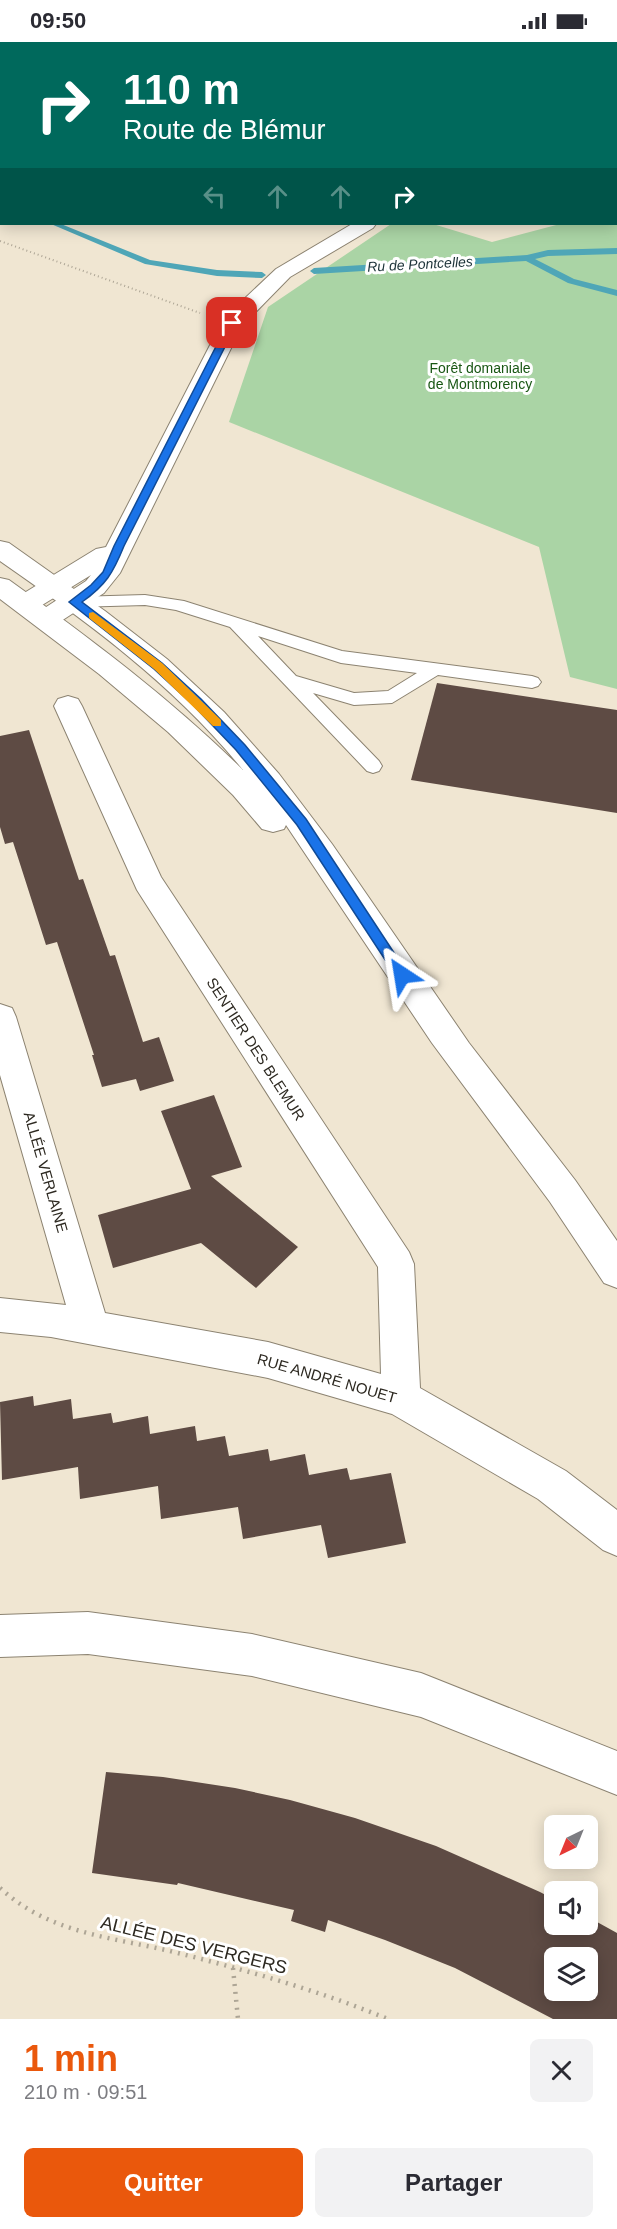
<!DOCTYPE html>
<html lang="fr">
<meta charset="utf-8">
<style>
:root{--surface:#fff;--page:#f2f2f3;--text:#2b2b33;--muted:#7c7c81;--accent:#ea580c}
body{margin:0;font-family:Arial,sans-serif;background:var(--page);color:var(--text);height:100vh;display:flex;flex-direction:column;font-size:22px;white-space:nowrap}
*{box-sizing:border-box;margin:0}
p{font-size:20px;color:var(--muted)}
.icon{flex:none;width:33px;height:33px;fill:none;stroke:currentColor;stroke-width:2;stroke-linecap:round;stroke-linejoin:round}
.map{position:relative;height:1977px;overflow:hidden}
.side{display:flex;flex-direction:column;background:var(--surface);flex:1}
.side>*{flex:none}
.guide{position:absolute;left:0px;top:0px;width:618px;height:183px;box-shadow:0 3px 15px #0003;background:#00695c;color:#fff;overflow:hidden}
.needle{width:39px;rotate:223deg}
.controls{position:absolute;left:544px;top:1773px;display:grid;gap:12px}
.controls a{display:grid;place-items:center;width:54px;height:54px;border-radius:9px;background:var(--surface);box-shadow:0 3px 15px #0003;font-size:30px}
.pin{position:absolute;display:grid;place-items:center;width:51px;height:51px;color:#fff;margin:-26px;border-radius:12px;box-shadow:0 3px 9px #0006}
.me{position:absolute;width:66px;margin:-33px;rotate:327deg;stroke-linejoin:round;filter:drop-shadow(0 0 4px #0008)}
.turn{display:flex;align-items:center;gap:21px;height:126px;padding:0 24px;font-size:27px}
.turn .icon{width:78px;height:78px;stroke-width:2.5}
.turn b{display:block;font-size:42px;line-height:51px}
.lanes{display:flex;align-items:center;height:57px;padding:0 24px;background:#0003;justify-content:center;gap:30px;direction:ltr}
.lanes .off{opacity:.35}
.round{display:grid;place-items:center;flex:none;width:63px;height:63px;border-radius:9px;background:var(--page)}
.overview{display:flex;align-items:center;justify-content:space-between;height:102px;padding:0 24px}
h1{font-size:36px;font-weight:700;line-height:45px;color:var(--accent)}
.button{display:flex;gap:12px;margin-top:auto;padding:12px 24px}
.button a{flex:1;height:69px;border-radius:9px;background:var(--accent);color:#fff;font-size:24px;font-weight:700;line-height:69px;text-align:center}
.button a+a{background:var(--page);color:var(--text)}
.status{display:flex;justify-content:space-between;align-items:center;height:42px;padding:0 30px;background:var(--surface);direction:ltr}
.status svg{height:16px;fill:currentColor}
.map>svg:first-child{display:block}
</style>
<div class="status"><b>09:50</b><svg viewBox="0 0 49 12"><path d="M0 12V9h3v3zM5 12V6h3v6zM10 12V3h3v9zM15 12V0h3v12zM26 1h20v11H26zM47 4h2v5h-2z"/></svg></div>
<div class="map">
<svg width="617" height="1977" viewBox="0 0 617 1977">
<rect width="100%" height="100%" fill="#f0e6d2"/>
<!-- green -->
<polygon fill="#aad4a5" points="617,166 617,647 570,635 539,505 229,380 268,265 391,182 433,182 492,200 560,182 616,182"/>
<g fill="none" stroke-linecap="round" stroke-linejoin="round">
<!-- stream -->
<g fill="#4fa6b7" fill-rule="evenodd">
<rect x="0" y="150" width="2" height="5"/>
<polygon points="51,182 61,182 150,218 217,228 262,230 266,233 262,236 217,234 145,222"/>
<polygon points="617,206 617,212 548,214 535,217 574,237 617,248 617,254 568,241 526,219 314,232 310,229 314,226 527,213 548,208"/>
</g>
</g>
<!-- building -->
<g fill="#5e4b44" fill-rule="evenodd">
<polygon points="437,641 617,668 617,771 411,738"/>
<polygon points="29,688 79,838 83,837 110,914 115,913 143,1000 159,995 174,1039 140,1049 136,1037 102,1045 92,1013 94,1013 57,900 46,903 13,800 5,802 0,785 0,694"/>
<polygon points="214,1053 242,1125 211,1134 298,1205 256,1246 201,1201 113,1226 98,1173 191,1147 161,1069"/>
<polygon points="33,1354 34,1364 71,1357 73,1377 111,1371 113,1381 148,1374 150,1392 195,1384 197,1399 225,1394 229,1414 268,1407 270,1419 305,1412 309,1433 347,1426 350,1438 391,1431 406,1501 328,1516 321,1483 243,1497 238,1465 161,1477 158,1444 80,1457 78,1425 2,1438 0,1360"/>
<path d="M106,1730L163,1735L235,1746L290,1758L355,1776L436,1804L540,1850L555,1858V1882H588V1875L617,1891V1977H553L455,1926L385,1898L328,1878L325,1890L291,1879L294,1868L178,1841L177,1843L92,1831ZM555,1916H588V1948H555Z"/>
</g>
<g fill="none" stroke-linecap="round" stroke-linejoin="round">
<!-- service casing -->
<g stroke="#8c8371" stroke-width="2">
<path id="service" d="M145,553L184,559L342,609L532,634L538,636L541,640L538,644L532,646L438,633L392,661L354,663L313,651L379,719L382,724L379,729L373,731L367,729L230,585L176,568L145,563L75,565L69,564L67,560L69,556L75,555ZM258,594L341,621L417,631L388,649L354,651L296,634Z"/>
</g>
<!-- minor casing -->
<g stroke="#8c8371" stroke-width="2">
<g id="minor">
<rect x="616" y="40" width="1" height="10"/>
<polygon points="352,182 376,182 373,186 290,235 242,284 120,531 104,551 55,583 46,586 37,583 33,577 37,571 86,539 91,533 34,568 25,571 16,568 12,562 16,556 96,507 106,505 224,276 276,227"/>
<polygon points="68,654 78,657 82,664 161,835 409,1210 414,1222 420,1346 566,1429 617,1468 617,1514 603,1508 538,1457 392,1372 268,1336 51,1295 0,1290 0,1256 66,1263 0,1033 0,962 12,966 16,975 105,1271 268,1300 381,1332 378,1225 137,848 54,664 58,657"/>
<polygon points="88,1570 252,1592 421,1631 617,1709 617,1753 421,1675 252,1634 88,1612 0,1615 0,1573"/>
</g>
</g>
<!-- secondary casing -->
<g stroke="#8c8371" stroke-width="2">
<path id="secondary" d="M0,499L9,501L105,569L167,617L224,670L279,732L332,802L469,1001L575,1138L617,1199V1246L604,1241L550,1160L432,1001L286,783L284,787L273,790L262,787L233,753L168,690L99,632L0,557V536L9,538C91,597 171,657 243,728C175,644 88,580 0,519Z"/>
</g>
<!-- path-far1 -->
<polyline stroke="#ada595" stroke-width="2" stroke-dasharray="1 3" stroke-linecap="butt" points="0,199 200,271"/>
<!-- path -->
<g stroke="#ada595" stroke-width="4.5" stroke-dasharray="2 6" stroke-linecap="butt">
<path d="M0,1846C51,1893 114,1895 178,1911C249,1929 320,1949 388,1977"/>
<polyline points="233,1926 238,1977"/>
</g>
<!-- service -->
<use href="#service" fill="#fff" fill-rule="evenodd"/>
<!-- minor -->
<use href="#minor" fill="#fff" fill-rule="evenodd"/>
<!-- secondary -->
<use href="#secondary" fill="#fff" fill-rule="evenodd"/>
</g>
<!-- route -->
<path fill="#1a73e8" stroke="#114b97" stroke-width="1.5" d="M229,279L237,281L124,504C113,531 106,543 82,560L162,621L201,657L245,703L306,777L406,929L408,933L406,936H397L297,783L236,708L193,663L154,627L69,560L91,543L103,530L114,504Z"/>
<!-- slow -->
<polygon fill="#f59e0b" points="93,570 162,621 221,678 221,684 213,684 154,627 89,576 89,571"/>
<g text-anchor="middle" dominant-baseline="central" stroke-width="6" stroke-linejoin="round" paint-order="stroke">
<!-- far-water labels -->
<g font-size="14" font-style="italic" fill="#1c3238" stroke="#fff">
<text transform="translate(420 222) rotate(-3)">Ru de Pontcelles</text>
</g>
<!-- far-park labels -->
<g font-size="14" fill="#185613" stroke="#fff">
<text x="480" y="326">Forêt domaniale<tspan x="480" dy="16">de Montmorency</tspan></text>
</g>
<!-- street labels -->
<g font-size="15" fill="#2d2921" stroke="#fff">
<text transform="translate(256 1007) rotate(57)">SENTIER DES BLEMUR</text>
<text transform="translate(46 1130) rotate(74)">ALLÉE VERLAINE</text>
<text transform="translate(327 1336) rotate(16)">RUE ANDRÉ NOUET</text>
</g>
<!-- near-street labels -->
<g font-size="18" fill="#2d2921" stroke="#fff">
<text transform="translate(194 1903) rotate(14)">ALLÉE DES VERGERS</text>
</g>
</g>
</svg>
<div class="controls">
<a><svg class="needle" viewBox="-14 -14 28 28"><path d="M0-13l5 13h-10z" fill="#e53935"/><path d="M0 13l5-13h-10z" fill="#7c7c81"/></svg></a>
<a><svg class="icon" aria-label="sound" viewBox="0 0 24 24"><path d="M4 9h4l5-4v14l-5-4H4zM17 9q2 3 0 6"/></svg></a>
<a><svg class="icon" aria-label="layers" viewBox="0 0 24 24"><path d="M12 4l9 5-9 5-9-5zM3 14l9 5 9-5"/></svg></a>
</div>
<div class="pin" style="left:232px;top:281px;background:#d93025"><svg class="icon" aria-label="arrive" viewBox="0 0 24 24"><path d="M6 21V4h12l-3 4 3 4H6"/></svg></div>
<svg class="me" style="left:402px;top:933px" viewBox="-20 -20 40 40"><path d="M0-17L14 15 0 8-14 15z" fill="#1a73e8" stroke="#fff" stroke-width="4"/></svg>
<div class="guide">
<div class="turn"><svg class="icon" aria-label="right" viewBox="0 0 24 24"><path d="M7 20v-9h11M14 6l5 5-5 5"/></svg><div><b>110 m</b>Route de Blémur</div></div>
<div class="lanes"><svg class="icon off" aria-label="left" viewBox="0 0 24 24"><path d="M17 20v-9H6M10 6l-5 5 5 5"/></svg><svg class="icon off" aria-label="ahead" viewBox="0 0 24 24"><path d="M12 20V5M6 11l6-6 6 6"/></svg><svg class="icon off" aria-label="ahead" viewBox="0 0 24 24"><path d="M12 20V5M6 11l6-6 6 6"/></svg><svg class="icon" aria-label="right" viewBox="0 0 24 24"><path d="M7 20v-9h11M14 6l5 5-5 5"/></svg></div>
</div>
</div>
<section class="side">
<div class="overview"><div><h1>1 min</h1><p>210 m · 09:51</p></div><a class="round"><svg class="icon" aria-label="close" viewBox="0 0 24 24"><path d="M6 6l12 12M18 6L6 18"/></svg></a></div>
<div class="button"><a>Quitter</a><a>Partager</a></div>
</section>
